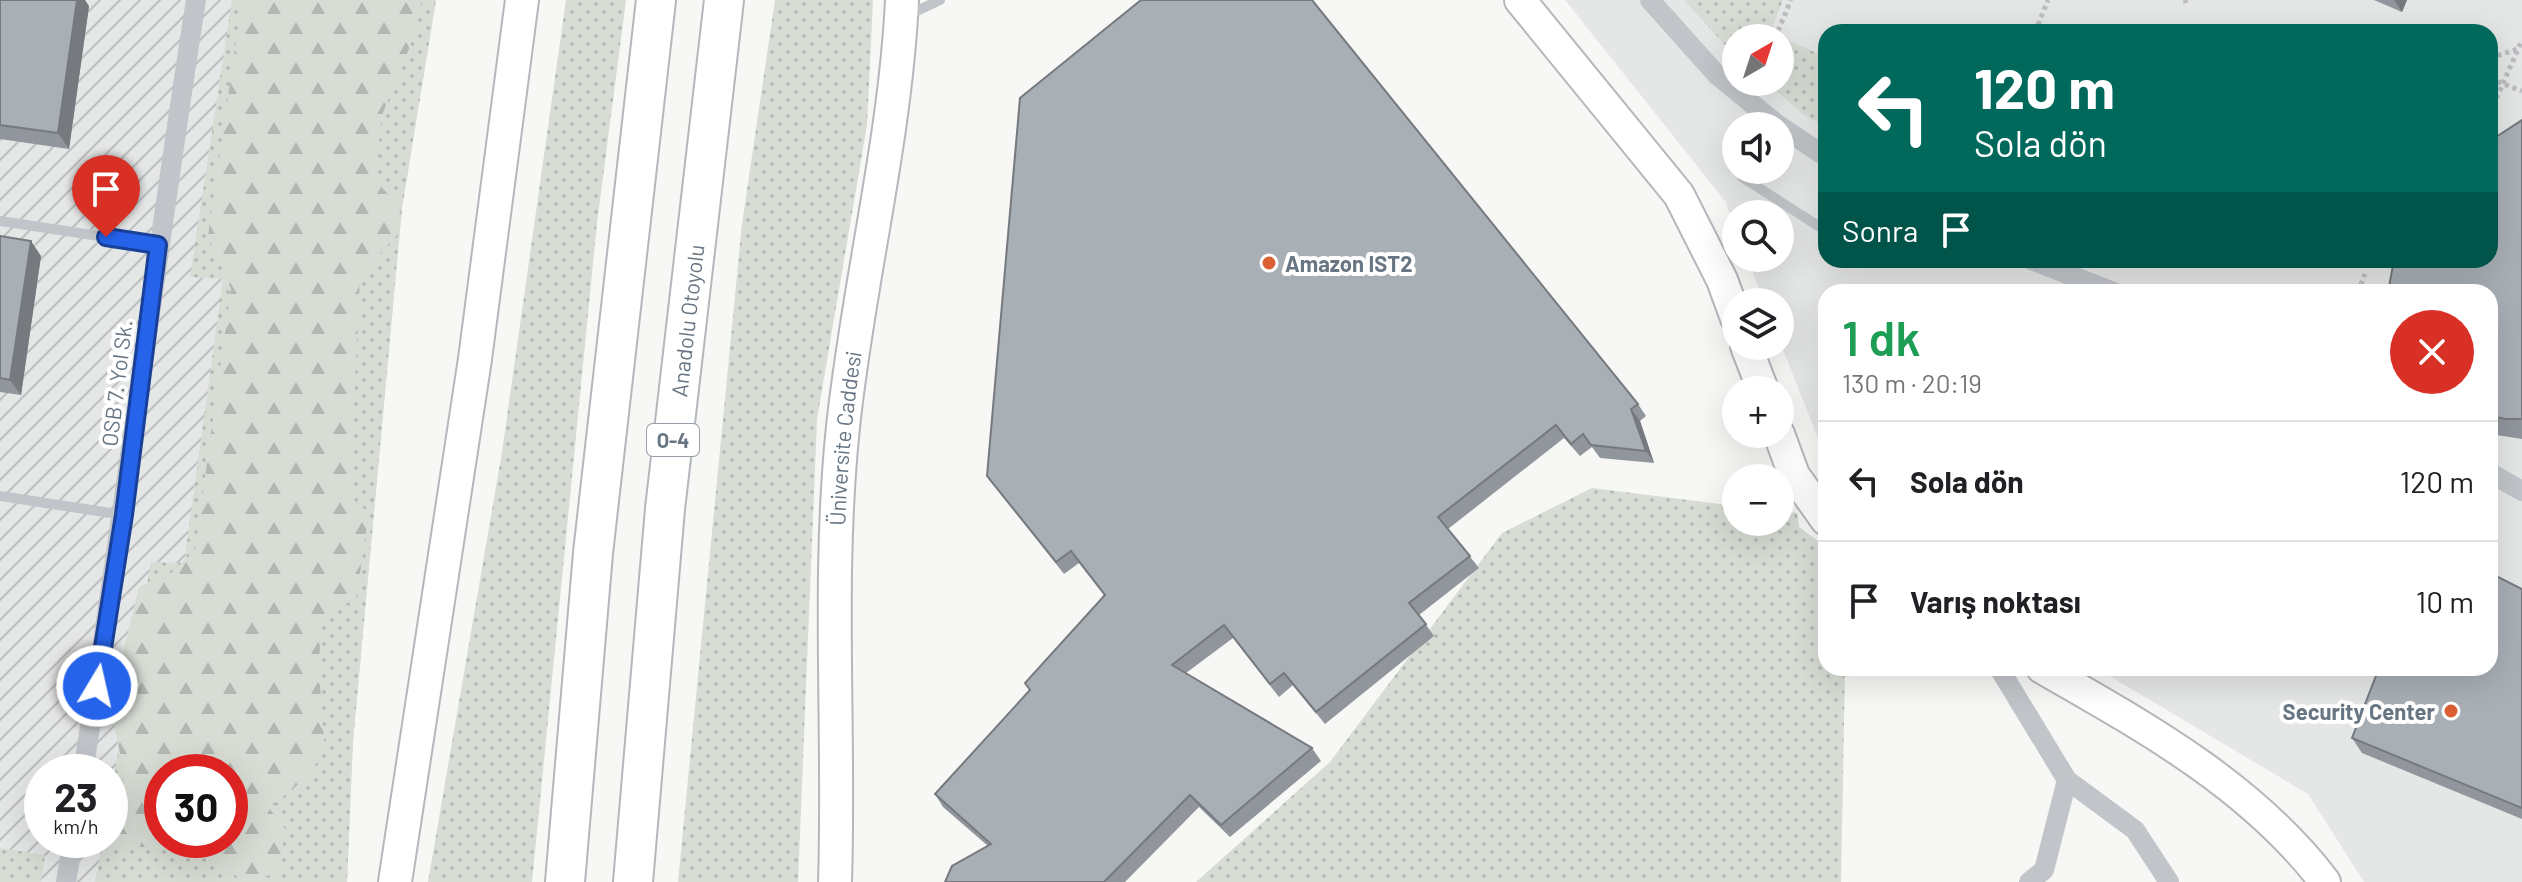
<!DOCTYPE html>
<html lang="tr">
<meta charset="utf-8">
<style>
:root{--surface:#fff;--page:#f2f2f2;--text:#202124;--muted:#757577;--line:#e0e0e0}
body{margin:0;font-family:Barlow,sans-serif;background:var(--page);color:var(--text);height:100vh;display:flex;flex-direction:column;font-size:30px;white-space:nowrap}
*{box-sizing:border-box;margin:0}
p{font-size:26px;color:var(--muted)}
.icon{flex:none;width:44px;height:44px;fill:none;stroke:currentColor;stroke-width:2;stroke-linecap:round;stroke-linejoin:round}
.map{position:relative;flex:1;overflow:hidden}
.drawer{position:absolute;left:1818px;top:284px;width:680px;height:392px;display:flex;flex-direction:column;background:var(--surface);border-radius:24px;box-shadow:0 8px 32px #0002}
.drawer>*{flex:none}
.guide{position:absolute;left:1818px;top:24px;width:680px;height:244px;border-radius:24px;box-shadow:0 8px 32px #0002;background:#00695c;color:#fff;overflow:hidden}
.needle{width:52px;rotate:39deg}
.controls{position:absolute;left:1722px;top:24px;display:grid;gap:16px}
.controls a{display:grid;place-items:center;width:72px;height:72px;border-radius:50%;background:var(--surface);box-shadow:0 8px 32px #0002;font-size:40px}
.speed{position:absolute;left:24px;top:754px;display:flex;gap:16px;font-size:40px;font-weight:700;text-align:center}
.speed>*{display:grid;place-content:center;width:104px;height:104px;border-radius:50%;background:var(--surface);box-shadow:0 8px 32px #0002;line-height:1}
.speed small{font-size:20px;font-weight:400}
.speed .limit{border:12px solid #d22;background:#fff;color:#111}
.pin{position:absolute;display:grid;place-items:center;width:68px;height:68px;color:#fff;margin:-82px -34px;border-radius:50% 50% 50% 0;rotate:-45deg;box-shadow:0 0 8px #0007}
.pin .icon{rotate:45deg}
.me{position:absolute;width:88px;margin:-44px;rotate:9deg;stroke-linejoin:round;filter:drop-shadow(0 0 6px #0008)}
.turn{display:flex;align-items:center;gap:28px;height:168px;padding:0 24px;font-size:36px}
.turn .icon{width:104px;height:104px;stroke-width:2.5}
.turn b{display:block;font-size:56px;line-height:68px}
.then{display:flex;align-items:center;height:76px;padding:0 24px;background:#0003;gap:16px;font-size:30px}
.round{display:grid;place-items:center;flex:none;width:84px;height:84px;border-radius:42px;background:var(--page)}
.head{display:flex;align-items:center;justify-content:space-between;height:136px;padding:0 24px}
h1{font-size:48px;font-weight:600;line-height:60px;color:#1e9e55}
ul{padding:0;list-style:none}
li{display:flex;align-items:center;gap:24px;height:120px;padding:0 24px;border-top:2px solid var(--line)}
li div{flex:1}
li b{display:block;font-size:30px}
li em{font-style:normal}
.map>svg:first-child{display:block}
</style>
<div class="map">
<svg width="2522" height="882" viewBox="0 0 2522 882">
<defs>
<pattern id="industrial-furrows" width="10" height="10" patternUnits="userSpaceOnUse" patternTransform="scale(2)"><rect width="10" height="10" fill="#e5e6e6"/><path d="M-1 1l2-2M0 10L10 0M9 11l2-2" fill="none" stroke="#bdbfc0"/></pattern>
<pattern id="grass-dots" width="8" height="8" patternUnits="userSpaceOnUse" patternTransform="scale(2)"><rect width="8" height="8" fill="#d7dcd4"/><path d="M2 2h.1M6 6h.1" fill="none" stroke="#b2b7b2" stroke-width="1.8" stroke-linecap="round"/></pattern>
<pattern id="forest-firs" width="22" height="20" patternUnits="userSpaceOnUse" patternTransform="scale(2)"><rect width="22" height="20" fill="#d7dcd4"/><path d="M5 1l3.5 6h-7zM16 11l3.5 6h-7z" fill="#b2b7b2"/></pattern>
</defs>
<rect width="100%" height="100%" fill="#f7f7f5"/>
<!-- built -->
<path fill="#e5e6e6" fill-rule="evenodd" d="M1565,0H2522V882H2364L2308,794L2096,668H2490V292H1826V458L1780,342V302H1764L1747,258H1780V214H1736V229L1725,201ZM1826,32H2490V260H1826ZM1736,38H1780V82H1736ZM1736,126H1780V170H1736Z"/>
<!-- industrial -->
<path fill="url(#industrial-furrows)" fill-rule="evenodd" d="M0,0H436L402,208L353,741L347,882H0ZM42,772H110V840H42ZM162,772H230V840H162Z"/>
<!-- grass -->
<g fill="url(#grass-dots)" fill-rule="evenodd">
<path d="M232,0H436L402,208L353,741L347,882H95L103,840H110V798L151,562L184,563L223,279L190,277ZM162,772H230V840H162Z"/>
<polygon points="566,0 626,0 597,223 532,882 428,882 502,452"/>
<polygon points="775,0 873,0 867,125 817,419 798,882 678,882 742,224"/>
<polygon points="1684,0 1783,0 1770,33 1826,57 1826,126 1804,115 1766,82 1780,82 1780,38 1736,38 1736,57"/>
<polygon points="1592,488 1736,506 1736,522 1780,522 1780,511 1797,513 1799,527 1826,547 1826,668 1845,668 1841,882 1196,882 1330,762 1502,533"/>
<polygon points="0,848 45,855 41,882 0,882"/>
</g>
<!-- forest -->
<path fill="url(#forest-firs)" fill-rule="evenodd" d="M242,0H422L411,44L382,115L375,181L402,208L399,233L360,275L350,496L369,513L356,599L321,616L319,672L325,751L305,779L269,808L286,830L277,873L245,882L197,849L117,846L124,771L110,707L139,587L171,573L195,550L231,289L208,236ZM162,772H230V840H162Z"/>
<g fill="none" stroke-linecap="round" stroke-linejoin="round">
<!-- secondary casing -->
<g stroke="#b3b8bd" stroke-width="34">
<g id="secondary">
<polyline points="1520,0 1679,195 1722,280 1736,318"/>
<polyline points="1746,346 1763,390"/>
<polyline points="1779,434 1794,475 1826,520"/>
<path d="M2042,668C2145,727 2252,786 2325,882"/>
</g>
</g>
<!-- primary casing -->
<g stroke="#b4b8bc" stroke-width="36">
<g id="primary">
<polyline points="395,882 475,359 522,0"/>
<path id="s1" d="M835,882C840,730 827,579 843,427C858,284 895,144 902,0"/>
</g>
</g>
<!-- highway casing -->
<g stroke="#b4b7bb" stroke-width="42">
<g id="highway">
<polyline points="565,882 593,553 656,0"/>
<path id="s2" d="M633,882L665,509L724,0"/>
</g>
</g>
<!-- path -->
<g stroke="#bbbdc0" stroke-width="5" stroke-dasharray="4 4" stroke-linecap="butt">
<polyline points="2185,0 2186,3"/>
<polyline points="2035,32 2048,0"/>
<polyline points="1775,38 1791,0"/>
<polyline points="2490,58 2518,49"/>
<polyline points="2490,79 2522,91"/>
<polyline points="2490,113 2522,40"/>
<polyline points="2358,292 2365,274"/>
</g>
<!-- lane -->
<g stroke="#c1c4c8" stroke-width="10">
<polyline points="906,16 940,0"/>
<polyline points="1742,177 1826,231"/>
<polyline points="0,221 158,245"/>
<polyline points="0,496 124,515"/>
</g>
<!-- street -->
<g stroke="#c1c4c8" stroke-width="20">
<polyline points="1650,0 1717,75 1779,126"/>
<polyline points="1780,126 1826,157"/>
<polyline points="2031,260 2114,292"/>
<polyline points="2490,473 2522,491"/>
<polyline points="1999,668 2067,780 2135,830 2169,882"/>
<path d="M83,772C124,515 156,257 196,0"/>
<polyline points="66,882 73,840"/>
<polyline points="2029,882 2044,870 2067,780"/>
</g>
<!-- secondary -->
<use href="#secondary" stroke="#fff" stroke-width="30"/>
<!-- primary -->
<use href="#primary" stroke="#fff" stroke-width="32"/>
<!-- highway -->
<use href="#highway" stroke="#fff" stroke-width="38"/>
</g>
<!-- wall -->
<g fill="#90969c">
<polygon points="0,0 89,6 69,149 0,139"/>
<polygon points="2374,0 2407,0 2402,12"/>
<polygon points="2522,120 2522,439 2490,434 2490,292"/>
<polygon points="0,236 41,256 21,395 0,392"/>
<polygon points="1638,404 1646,416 1640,421 1654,463 1600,458 1592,447 1580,456 1564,438 1448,529 1479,568 1419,615 1434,636 1325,724 1293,685 1279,697 1233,638 1186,673 1312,748 1321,761 1230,837 1199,807 1125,882 945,882 988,846 943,807 935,794 1030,690 1104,595 1079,563 1064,574 987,476"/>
<polygon points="2522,589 2522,819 2362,753 2352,738"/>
</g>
<!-- shaded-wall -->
<g fill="#767a7f">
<polygon points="77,0 85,0 89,6 69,149 58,133"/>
<polygon points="2394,0 2407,0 2402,12"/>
<polygon points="31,241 41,256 21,395 10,380"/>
<polygon points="1631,409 1640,421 1654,463 1646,451"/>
</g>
<!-- building -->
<g fill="#a8afb5" stroke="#767a7f" stroke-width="2">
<polygon points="0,0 77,0 58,133 0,125"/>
<polygon points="1141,0 1312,0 1638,404 1631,409 1646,451 1591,445 1583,434 1571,444 1556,425 1438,517 1470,556 1409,603 1426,624 1316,712 1284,673 1270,684 1224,625 1172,665 1312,748 1221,825 1190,795 1104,882 945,882 952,866 991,844 935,794 1030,690 1025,683 1105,595 1071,551 1056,562 987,476 1020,98"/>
<polygon points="2522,120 2522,419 2506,419 2490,416 2490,292 2388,292 2394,260 2490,260 2490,141"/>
<polygon points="0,236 31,241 10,380 0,378"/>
<polygon points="2490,573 2522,589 2522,808 2352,738 2379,668 2490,668"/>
</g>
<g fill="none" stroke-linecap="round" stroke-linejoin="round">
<!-- route casing -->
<g stroke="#184099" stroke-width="20">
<polyline id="route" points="97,686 124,515 158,245 106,237"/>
</g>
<!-- route -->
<use href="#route" stroke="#2563eb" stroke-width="14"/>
</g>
<!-- markers -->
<g fill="#da5f32" stroke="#fff" stroke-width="3">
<circle cx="1269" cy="263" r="8"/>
<circle cx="2451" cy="711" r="8"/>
</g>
<g text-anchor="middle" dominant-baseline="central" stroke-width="8" stroke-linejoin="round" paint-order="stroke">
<!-- shield labels -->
<rect fill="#fff" stroke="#959fa9" stroke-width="2" x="647" y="424" width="52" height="32" rx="6"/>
<g font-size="20" font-weight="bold" fill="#687684">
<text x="673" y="440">O-4</text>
</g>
<!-- poi labels -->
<g font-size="22" font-weight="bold" fill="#687684" stroke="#fff" text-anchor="start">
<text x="1285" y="263">Amazon IST2</text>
<text x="2435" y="711" text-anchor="end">Security Center</text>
</g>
<!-- street labels -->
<g font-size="22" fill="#687684" stroke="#fff">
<text stroke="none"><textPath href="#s2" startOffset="564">Anadolu Otoyolu</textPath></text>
<text transform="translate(116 383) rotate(-83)">OSB 7. Yol Sk.</text>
<text stroke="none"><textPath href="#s1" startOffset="444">Üniversite Caddesi</textPath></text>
</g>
</g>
</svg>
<div class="controls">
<a><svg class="needle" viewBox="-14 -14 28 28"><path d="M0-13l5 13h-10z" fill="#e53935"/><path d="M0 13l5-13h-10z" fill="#757577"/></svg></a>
<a><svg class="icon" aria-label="sound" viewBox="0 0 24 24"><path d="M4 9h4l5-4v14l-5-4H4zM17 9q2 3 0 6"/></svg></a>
<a><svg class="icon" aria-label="search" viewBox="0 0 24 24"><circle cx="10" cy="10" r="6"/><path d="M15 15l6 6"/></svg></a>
<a><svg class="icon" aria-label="layers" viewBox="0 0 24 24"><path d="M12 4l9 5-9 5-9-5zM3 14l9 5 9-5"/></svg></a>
<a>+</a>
<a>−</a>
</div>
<div class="speed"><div>23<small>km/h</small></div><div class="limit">30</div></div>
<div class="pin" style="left:106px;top:237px;background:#d93025"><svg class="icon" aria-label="arrive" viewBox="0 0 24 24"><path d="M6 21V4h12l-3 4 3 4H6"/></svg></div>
<svg class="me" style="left:97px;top:686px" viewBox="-20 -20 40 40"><circle r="17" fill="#2563eb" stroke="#fff" stroke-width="3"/><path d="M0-11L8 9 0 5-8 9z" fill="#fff"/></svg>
<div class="guide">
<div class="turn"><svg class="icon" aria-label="left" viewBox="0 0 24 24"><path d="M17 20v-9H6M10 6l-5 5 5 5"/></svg><div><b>120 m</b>Sola dön</div></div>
<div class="then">Sonra<svg class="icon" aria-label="arrive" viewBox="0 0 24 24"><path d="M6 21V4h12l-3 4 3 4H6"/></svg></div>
</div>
<section class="drawer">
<div class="head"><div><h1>1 dk</h1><p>130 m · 20:19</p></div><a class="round" style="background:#d93025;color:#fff"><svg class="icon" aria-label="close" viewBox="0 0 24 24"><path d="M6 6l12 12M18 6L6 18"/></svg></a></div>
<ul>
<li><svg class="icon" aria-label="left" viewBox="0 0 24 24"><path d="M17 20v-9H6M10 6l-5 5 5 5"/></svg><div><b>Sola dön</b></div><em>120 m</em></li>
<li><svg class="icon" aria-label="arrive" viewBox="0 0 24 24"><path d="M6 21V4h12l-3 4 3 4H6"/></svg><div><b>Varış noktası</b></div><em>10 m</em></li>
</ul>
</section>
</div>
